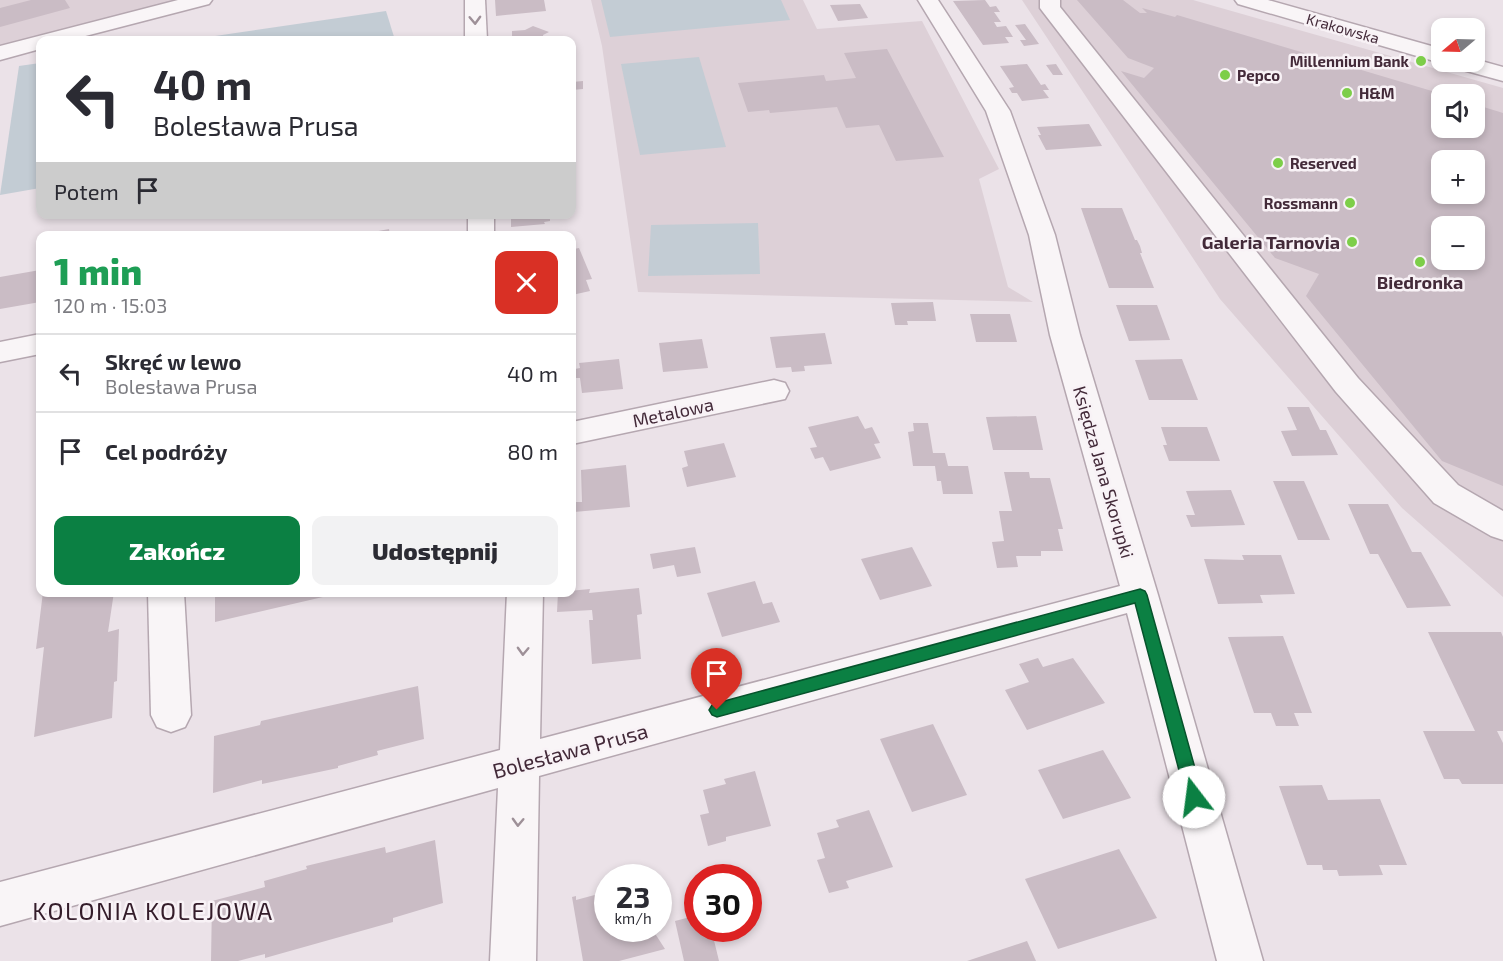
<!DOCTYPE html>
<html lang="pl">
<meta charset="utf-8">
<style>
:root{--surface:#fff;--page:#f2f2f3;--text:#2b2b33;--muted:#7c7c81;--line:#e1e1e2;--accent:#0b8043}
body{margin:0;font-family:"Exo 2",sans-serif;background:var(--page);color:var(--text);height:100vh;display:flex;flex-direction:column;font-size:22px;white-space:nowrap}
*{box-sizing:border-box;margin:0}
p{font-size:20px;color:var(--muted)}
.icon{flex:none;width:33px;height:33px;fill:none;stroke:currentColor;stroke-width:2;stroke-linecap:round;stroke-linejoin:round}
.map{position:relative;flex:1;overflow:hidden}
.side{position:absolute;left:36px;top:231px;width:540px;height:366px;display:flex;flex-direction:column;background:var(--surface);border-radius:12px;box-shadow:0 3px 9px #0003}
.side>*{flex:none}
.hud{position:absolute;left:36px;top:36px;width:540px;height:183px;border-radius:12px;box-shadow:0 3px 9px #0003;background:#fff;color:var(--text);overflow:hidden}
.needle{width:39px;rotate:251deg}
.tools{position:absolute;left:1431px;top:18px;display:grid;gap:12px}
.tools a{display:grid;place-items:center;width:54px;height:54px;border-radius:12px;background:var(--surface);box-shadow:0 3px 9px #0003;font-size:30px}
.speed{position:absolute;left:594px;top:864px;display:flex;gap:12px;font-size:30px;font-weight:700;text-align:center}
.speed>*{display:grid;place-content:center;width:78px;height:78px;border-radius:50%;background:var(--surface);box-shadow:0 3px 9px #0003;line-height:1}
.speed small{font-size:15px;font-weight:400}
.speed .limit{border:9px solid #d22;background:#fff;color:#111}
.pin{position:absolute;display:grid;place-items:center;width:51px;height:51px;color:#fff;margin:-62px -26px;border-radius:50% 50% 50% 0;rotate:-45deg;box-shadow:0 0 6px #0007}
.pin .icon{rotate:45deg}
.me{position:absolute;width:66px;margin:-33px;rotate:345deg;stroke-linejoin:round;filter:drop-shadow(0 0 4px #0008)}
.turn{display:flex;align-items:center;gap:21px;height:126px;padding:0 18px;font-size:27px}
.turn .icon{width:78px;height:78px;stroke-width:2.5}
.turn b{display:block;font-size:42px;line-height:51px}
.then{display:flex;align-items:center;height:57px;padding:0 18px;background:#0003;gap:12px;font-size:22px}
.round{display:grid;place-items:center;flex:none;width:63px;height:63px;border-radius:12px;background:var(--page)}
.head{display:flex;align-items:center;justify-content:space-between;height:102px;padding:0 18px}
h1{font-size:36px;font-weight:800;line-height:45px;color:#1e9e55}
.cta{display:flex;gap:12px;margin-top:auto;padding:12px 18px}
.cta a{flex:1;height:69px;border-radius:12px;background:var(--accent);color:#fff;font-size:24px;font-weight:800;line-height:69px;text-align:center}
.cta a+a{background:var(--page);color:var(--text)}
ul{padding:0;list-style:none}
li{display:flex;align-items:center;gap:18px;height:78px;padding:0 18px;border-top:2px solid var(--line)}
li div{flex:1}
li b{display:block;font-size:22px}
li em{font-style:normal}
.map>svg:first-child{display:block}
</style>
<div class="map">
<svg width="1503" height="961" viewBox="0 0 1503 961">
<rect width="100%" height="100%" fill="#ebe2e8"/>
<!-- built -->
<g fill="#ddd0d7" fill-rule="evenodd">
<polygon points="0,0 183,0 0,50"/>
<polygon points="591,0 803,0 817,29 922,21 999,169 979,179 1008,287 1033,302 638,292 602,46"/>
<path d="M1022,0H1193L1503,88V597L1402,508L1220,299ZM1442,94H1474V128H1442ZM1442,160H1474V194H1442ZM1442,226H1474V260H1442Z"/>
</g>
<!-- green -->
<g fill="#c3ccd4">
<polygon points="601,0 781,0 790,20 610,37"/>
<polygon points="386,11 395,40 188,40"/>
<polygon points="699,57 726,147 640,155 621,64"/>
<polygon points="40,63 40,188 0,195 19,66"/>
<polygon points="758,223 760,274 648,276 651,225"/>
</g>
<!-- building -->
<g fill="#cabcc5" fill-rule="evenodd">
<polygon points="31,0 65,0 70,8 0,27 0,8"/>
<polygon points="495,0 544,0 546,11 496,16"/>
<polygon points="985,0 990,7 996,6 1000,12 994,12 1001,22 994,22 997,27 1006,26 1013,37 1005,37 1009,43 983,45 953,1"/>
<path d="M1077,0H1123L1140,13H1147L1142,8L1175,17L1177,15L1442,94V128H1474V104L1503,113V486L1442,461L1306,296L1319,274L1275,258L1121,71L1144,78L1154,68L1128,58ZM1442,160H1474V194H1442ZM1442,226H1474V260H1442Z"/>
<polygon points="860,4 868,18 838,21 830,5"/>
<polygon points="1025,24 1039,44 1024,46 1020,40 1026,40 1015,25"/>
<polygon points="533,26 549,32 543,35 544,40 503,40 512,37 512,31 525,30"/>
<polygon points="887,49 944,157 896,161 879,125 846,128 837,107 770,113 769,110 748,112 738,83 824,75 826,81 856,78 844,53"/>
<polygon points="1027,64 1041,85 1045,84 1049,90 1043,90 1049,98 1022,101 1017,93 1012,93 1009,88 1014,87 1000,66"/>
<polygon points="1056,64 1063,75 1053,75 1046,65"/>
<polygon points="583,81 583,89 572,90 572,82"/>
<polygon points="1089,124 1102,146 1046,150 1038,135 1041,135 1037,127"/>
<polygon points="1081,208 1122,208 1135,240 1137,240 1140,246 1142,253 1140,253 1154,288 1109,288"/>
<polygon points="511,214 550,214 550,221 544,222 545,224 511,227"/>
<polygon points="389,229 390,236 368,236 368,233"/>
<polygon points="572,242 574,249 579,248 592,279 586,280 590,291 572,295"/>
<polygon points="40,270 40,302 0,309 0,277"/>
<polygon points="933,302 936,321 907,321 908,325 895,325 891,303"/>
<polygon points="1116,305 1157,305 1170,340 1129,341"/>
<polygon points="970,314 1010,314 1017,342 976,342"/>
<polygon points="825,333 832,364 804,366 805,371 792,372 791,367 776,368 770,337"/>
<polygon points="702,339 708,368 663,372 659,343"/>
<polygon points="619,359 623,389 582,393 580,378 576,378 575,369 580,368 579,363"/>
<polygon points="1182,359 1198,400 1149,400 1135,360"/>
<polygon points="1287,407 1309,407 1320,430 1326,430 1338,455 1292,456 1281,431 1297,430"/>
<polygon points="858,416 865,429 872,427 880,443 874,444 881,458 830,471 823,457 815,459 810,448 817,447 808,427"/>
<polygon points="1036,416 1043,450 993,450 986,417"/>
<polygon points="913,423 928,423 933,453 945,453 948,466 968,466 973,494 943,494 941,481 937,481 935,466 913,466 908,432 914,431"/>
<polygon points="1161,427 1207,427 1220,461 1169,461 1163,445 1167,445"/>
<polygon points="724,443 736,477 687,487 682,468 688,466 684,451"/>
<polygon points="626,465 630,507 574,512 574,502 582,502 581,470"/>
<polygon points="1004,472 1029,472 1030,478 1050,478 1063,529 1058,529 1063,551 1041,551 1041,556 1016,556 1018,567 997,568 992,542 1004,541 999,511 1012,511"/>
<polygon points="1273,481 1304,481 1330,540 1298,540"/>
<polygon points="1231,490 1245,525 1191,527 1186,515 1195,515 1186,491"/>
<polygon points="1348,504 1388,504 1412,552 1421,552 1451,606 1407,608 1378,554 1370,554"/>
<polygon points="695,547 701,573 677,577 674,565 653,569 650,554"/>
<polygon points="912,547 932,586 880,600 861,559"/>
<polygon points="1242,555 1281,555 1295,594 1260,595 1263,603 1218,604 1204,559 1244,560"/>
<polygon points="755,581 763,604 772,602 780,622 722,637 707,593"/>
<polygon points="639,588 642,614 637,615 641,659 592,664 589,620 593,620 592,610 557,612 558,592 590,589 589,593"/>
<polygon points="43,592 114,592 108,632 119,629 117,681 114,682 112,718 34,737 44,647 36,649"/>
<polygon points="215,592 340,592 340,593 215,622"/>
<polygon points="1428,632 1501,632 1503,637 1503,731 1497,731 1503,743 1503,784 1462,784 1459,779 1444,779 1423,731 1475,731"/>
<polygon points="1283,636 1312,713 1294,713 1299,726 1276,726 1271,713 1254,713 1228,637"/>
<polygon points="1038,658 1043,667 1073,658 1105,703 1027,730 1005,690 1029,682 1019,664"/>
<polygon points="418,686 424,739 377,751 378,755 338,766 338,768 262,784 262,780 213,793 214,736 260,725 261,721"/>
<polygon points="933,724 967,795 912,812 880,739"/>
<polygon points="1103,750 1131,798 1063,819 1038,770"/>
<polygon points="755,771 771,826 726,837 726,841 708,846 700,815 709,813 703,790 726,784 724,779"/>
<polygon points="1322,785 1328,800 1380,799 1407,865 1379,865 1383,875 1339,876 1337,870 1323,870 1322,865 1307,865 1279,786"/>
<polygon points="869,810 893,867 846,881 849,888 829,893 817,860 825,858 817,833 839,827 836,820"/>
<polygon points="435,840 443,903 393,918 393,922 265,958 265,954 238,961 211,961 212,901 265,887 264,881 307,869 306,866 385,847 386,853"/>
<polygon points="1119,849 1157,918 1058,949 1025,879"/>
<polygon points="608,888 608,928 646,928 647,934 654,932 665,949 619,961 583,961 572,897 576,896 576,900 602,893 602,890"/>
<polygon points="698,915 698,928 711,928 719,961 684,961 675,921"/>
<polygon points="1027,941 1036,961 967,961"/>
</g>
<g fill="none" stroke-linecap="round" stroke-linejoin="round">
<!-- minor casing -->
<g stroke="#b5a7b0" stroke-width="3">
<g id="minor">
<polygon points="178,0 212,0 209,4 70,40 40,40 40,49 0,60 0,46"/>
<polygon points="465,0 485,0 487,40 465,40"/>
<polygon points="918,0 938,0 1010,111 1055,235 1080,335 1158,595 1263,961 1217,961 1127,613 539,776 536,961 490,961 498,788 0,926 0,882 500,750 507,592 543,592 540,739 1120,586 1050,335 1029,235 986,111"/>
<polygon points="1040,0 1060,0 1060,7 1358,378 1458,485 1503,511 1503,540 1491,536 1434,503 1336,392 1043,12 1040,8"/>
<polygon points="1235,0 1268,0 1442,49 1442,62 1447,62 1434,61 1238,4"/>
<polygon points="1474,59 1503,67 1503,81 1452,67 1449,62 1474,62"/>
<rect x="468" y="214" width="26" height="22"/>
<polygon points="40,334 40,354 0,362 0,342"/>
<polygon points="774,380 785,383 789,391 785,399 572,444 572,422"/>
<polygon points="148,592 184,592 191,715 185,727 171,732 157,727 151,715"/>
</g>
</g>
<!-- minor -->
<use href="#minor" fill="#f9f5f7" fill-rule="evenodd"/>
</g>
<!-- one-way arrows -->
<defs><path id="oneway-chevron" d="M-2-3.5L2.5 0L-2 3.5" fill="none" stroke-width="1.6" stroke-linecap="round" stroke-linejoin="round" transform="scale(1.5)"/></defs>
<g stroke="#9e9098">
<use href="#oneway-chevron" transform="translate(475 20) rotate(88)"/>
<use href="#oneway-chevron" transform="translate(523 651) rotate(92)"/>
<use href="#oneway-chevron" transform="translate(518 822) rotate(92)"/>
</g>
<!-- route -->
<polygon fill="#0b8043" stroke="#07532c" stroke-width="1.5" points="1140,589 1145,591 1147,595 1203,797 1200,803 1194,805 1188,803 1186,797 1135,603 717,717 712,715 709,710 712,705 717,703"/>
<!-- markers -->
<g fill="#7dce49" stroke="#f8f2f6" stroke-width="2">
<circle cx="1421" cy="61" r="6"/>
<circle cx="1225" cy="75" r="6"/>
<circle cx="1347" cy="93" r="6"/>
<circle cx="1278" cy="163" r="6"/>
<circle cx="1350" cy="203" r="6"/>
<circle cx="1352" cy="242" r="6"/>
<circle cx="1420" cy="262" r="6"/>
</g>
<g text-anchor="middle" dominant-baseline="central" stroke-width="5" stroke-linejoin="round" paint-order="stroke">
<!-- far-street labels -->
<g font-size="15" fill="#432a39" stroke="#f8f2f6">
<text transform="translate(1343 28) rotate(16)">Krakowska</text>
</g>
<!-- far-poi labels -->
<g font-size="15" font-weight="bold" fill="#432a39" stroke="#f8f2f6" text-anchor="start">
<text x="1409" y="61" text-anchor="end">Millennium Bank</text>
<text x="1237" y="75">Pepco</text>
<text x="1359" y="93">H&amp;M</text>
<text x="1290" y="163">Reserved</text>
<text x="1338" y="203" text-anchor="end">Rossmann</text>
</g>
<!-- poi labels -->
<g font-size="18" font-weight="bold" fill="#432a39" stroke="#f8f2f6" text-anchor="end">
<text x="1340" y="242">Galeria Tarnovia</text>
<text x="1420" y="282" text-anchor="middle">Biedronka</text>
</g>
<!-- street labels -->
<g font-size="18" fill="#432a39" stroke="#f8f2f6">
<text transform="translate(673 412) rotate(-12)">Metalowa</text>
<text transform="translate(1104 472) rotate(74)">Księdza Jana Skorupki</text>
</g>
<!-- near-street labels -->
<g font-size="21" fill="#432a39" stroke="#f8f2f6">
<text transform="translate(570 750) rotate(-15)">Bolesława Prusa</text>
</g>
<!-- near-neighbourhood labels -->
<g font-size="24" letter-spacing="1.5" fill="#341c2a" stroke="#f8f2f6">
<text x="153" y="910">KOLONIA KOLEJOWA</text>
</g>
</g>
</svg>
<div class="tools">
<a><svg class="needle" viewBox="-14 -14 28 28"><path d="M0-13l5 13h-10z" fill="#e53935"/><path d="M0 13l5-13h-10z" fill="#7c7c81"/></svg></a>
<a><svg class="icon" aria-label="sound" viewBox="0 0 24 24"><path d="M4 9h4l5-4v14l-5-4H4zM17 9q2 3 0 6"/></svg></a>
<a>+</a>
<a>−</a>
</div>
<div class="speed"><div>23<small>km/h</small></div><div class="limit">30</div></div>
<div class="pin" style="left:717px;top:710px;background:#d93025"><svg class="icon" aria-label="arrive" viewBox="0 0 24 24"><path d="M6 21V4h12l-3 4 3 4H6"/></svg></div>
<svg class="me" style="left:1194px;top:797px" viewBox="-20 -20 40 40"><circle r="19" fill="#fff"/><path d="M0-13L10 11 0 6-10 11z" fill="#0b8043"/></svg>
<div class="hud">
<div class="turn"><svg class="icon" aria-label="left" viewBox="0 0 24 24"><path d="M17 20v-9H6M10 6l-5 5 5 5"/></svg><div><b>40 m</b>Bolesława Prusa</div></div>
<div class="then">Potem<svg class="icon" aria-label="arrive" viewBox="0 0 24 24"><path d="M6 21V4h12l-3 4 3 4H6"/></svg></div>
</div>
<section class="side">
<div class="head"><div><h1>1 min</h1><p>120 m · 15:03</p></div><a class="round" style="background:#d93025;color:#fff"><svg class="icon" aria-label="close" viewBox="0 0 24 24"><path d="M6 6l12 12M18 6L6 18"/></svg></a></div>
<ul>
<li><svg class="icon" aria-label="left" viewBox="0 0 24 24"><path d="M17 20v-9H6M10 6l-5 5 5 5"/></svg><div><b>Skręć w lewo</b><p>Bolesława Prusa</p></div><em>40 m</em></li>
<li><svg class="icon" aria-label="arrive" viewBox="0 0 24 24"><path d="M6 21V4h12l-3 4 3 4H6"/></svg><div><b>Cel podróży</b></div><em>80 m</em></li>
</ul>
<div class="cta"><a>Zakończ</a><a>Udostępnij</a></div>
</section>
</div>
